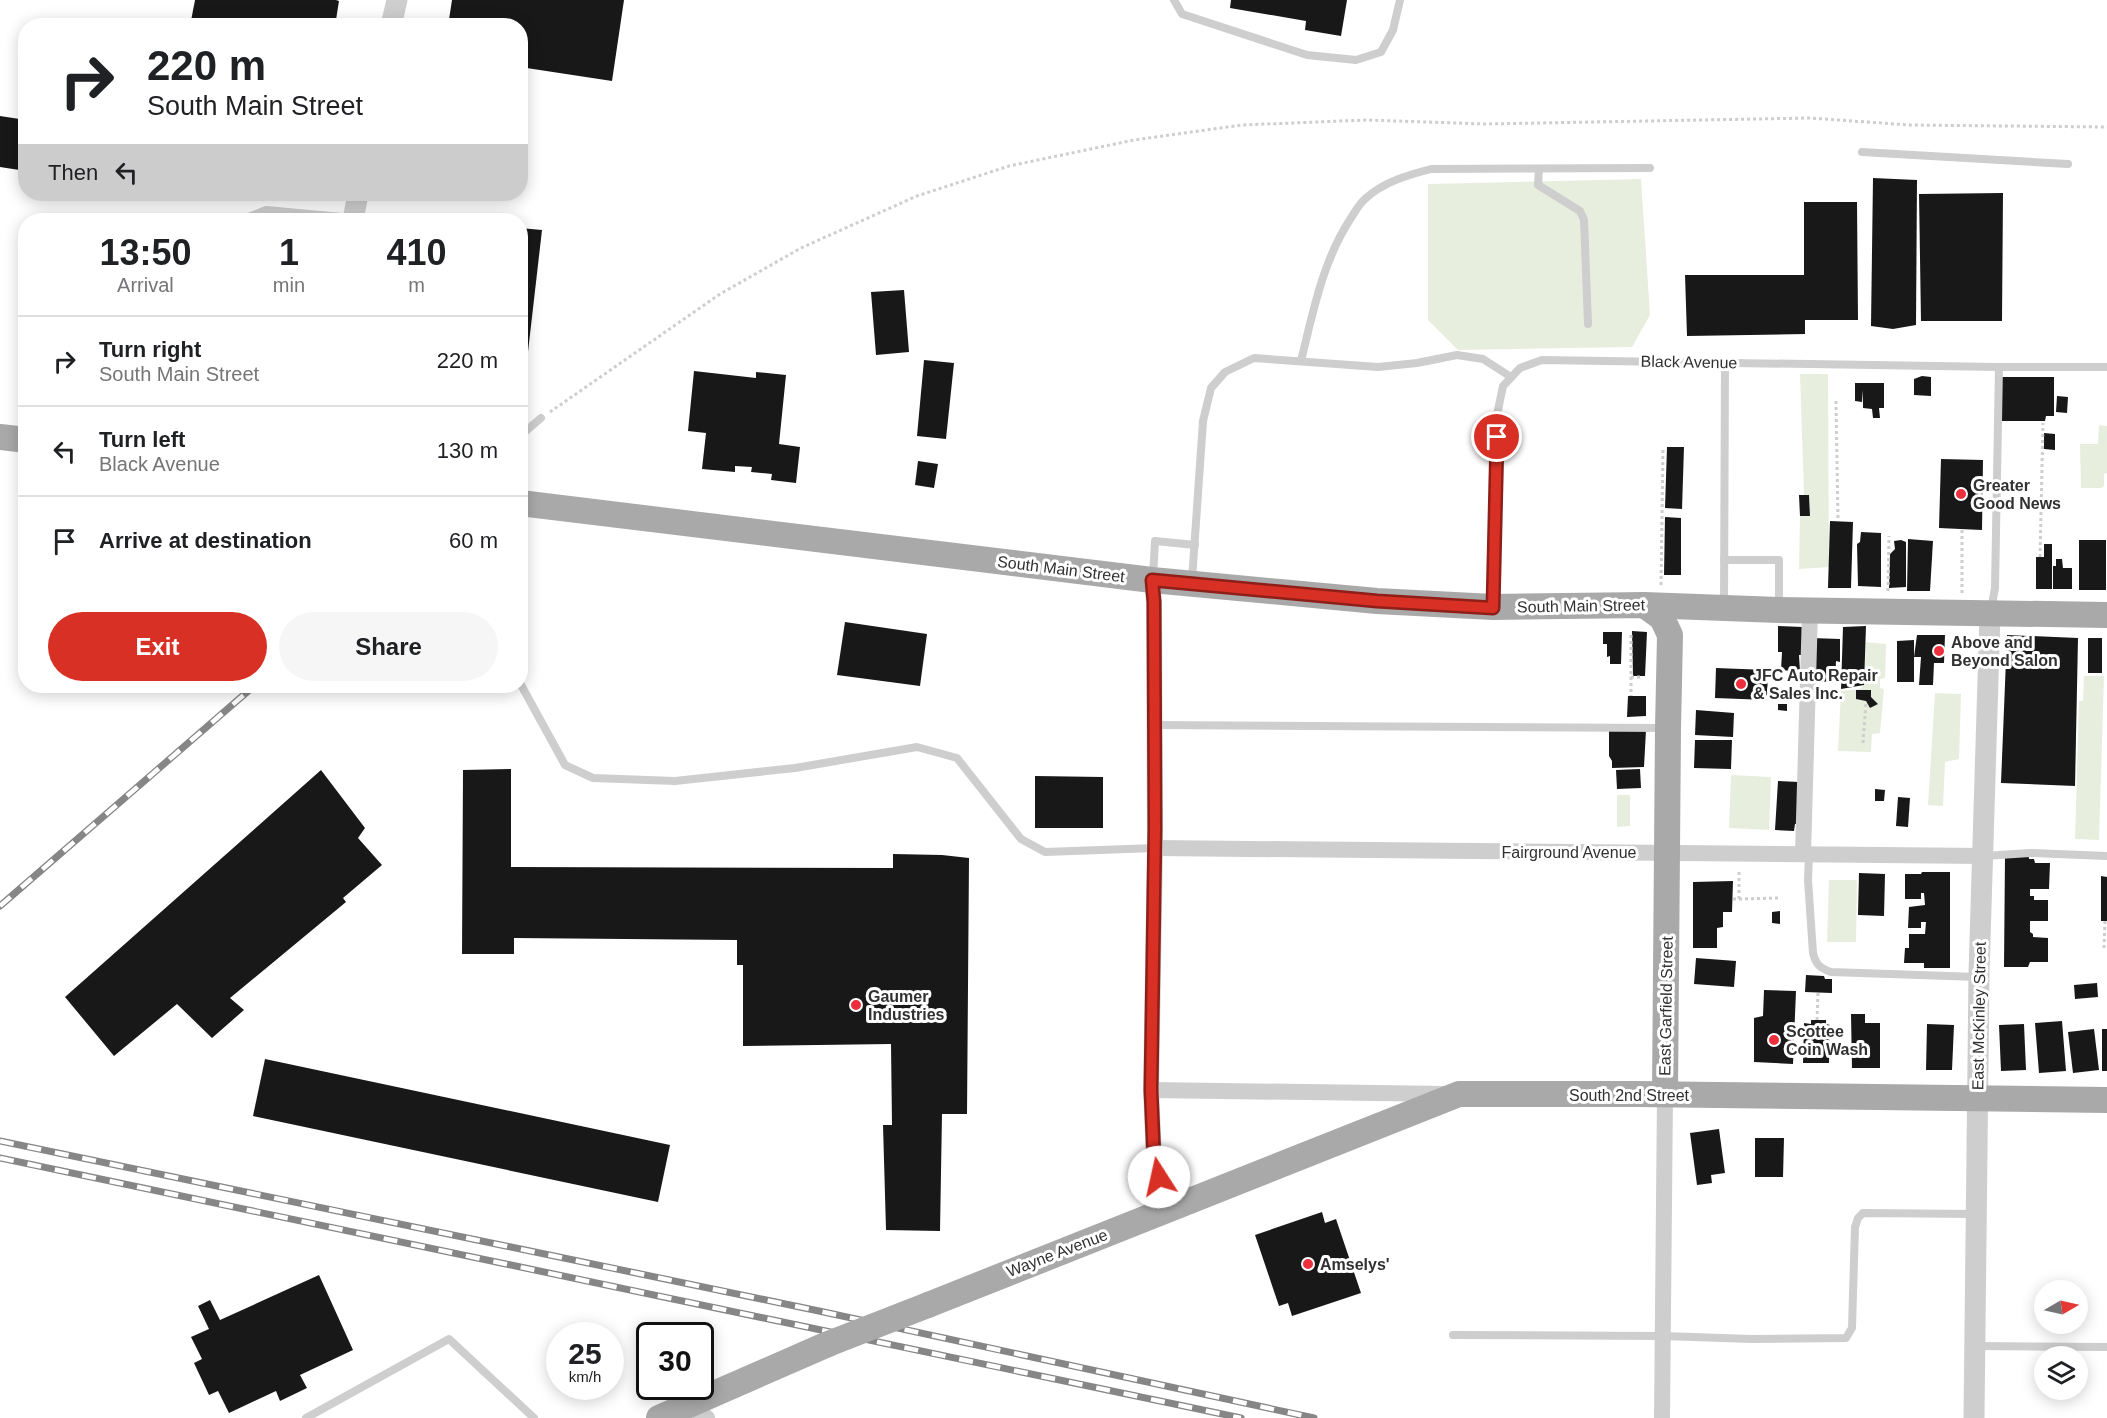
<!DOCTYPE html>
<style>
:root{--surface:#fff;--page:#f6f6f6;--text:#202124;--muted:#757577;--line:#e0e0e0;--accent:#d93025}
body{margin:0;font-family:Arial,sans-serif;background:var(--page);color:var(--text);height:100vh;display:flex;flex-direction:column;font-size:22px;white-space:nowrap}
*{box-sizing:border-box;margin:0}
p{font-size:20px;color:var(--muted)}
.icon{flex:none;width:33px;height:33px;fill:none;stroke:currentColor;stroke-width:2;stroke-linecap:round;stroke-linejoin:round}
.map{position:relative;flex:1;overflow:hidden}
.sheet{position:absolute;left:18px;top:213px;width:510px;height:480px;display:flex;flex-direction:column;background:var(--surface);border-radius:24px;box-shadow:0 3px 15px #0003}
.sheet>*{flex:none}
.guide{position:absolute;left:18px;top:18px;width:510px;height:183px;border-radius:24px;box-shadow:0 3px 15px #0003;background:#fff;color:var(--text);overflow:hidden}
.needle{width:39px;rotate:81deg}
.fabs{position:absolute;left:2034px;top:1280px;display:grid;gap:12px}
.fabs a{display:grid;place-items:center;width:54px;height:54px;border-radius:50%;background:var(--surface);box-shadow:0 3px 15px #0003;font-size:30px}
.speed{position:absolute;left:546px;top:1322px;display:flex;gap:12px;font-size:30px;font-weight:700;text-align:center}
.speed>*{display:grid;place-content:center;width:78px;height:78px;border-radius:50%;background:var(--surface);box-shadow:0 3px 15px #0003;line-height:1}
.speed small{font-size:15px;font-weight:400}
.speed .limit{border:3px solid #111;border-radius:9px;background:#fff;color:#111}
.pin{position:absolute;display:grid;place-items:center;width:51px;height:51px;color:#fff;margin:-26px;border:3px solid #fff;border-radius:50%;box-shadow:0 2px 6px #0007}
.me{position:absolute;width:66px;margin:-33px;rotate:350deg;stroke-linejoin:round;filter:drop-shadow(0 0 4px #0008)}
.turn{display:flex;align-items:center;gap:21px;height:126px;padding:0 30px;font-size:27px}
.turn .icon{width:78px;height:78px;stroke-width:2.5}
.turn b{display:block;font-size:42px;line-height:51px}
.then{display:flex;align-items:center;height:57px;padding:0 30px;background:#0003;gap:12px;font-size:22px}
.eta{display:flex;justify-content:space-evenly;align-items:center;height:102px;text-align:center}
.eta b{font-size:36px;font-weight:800;line-height:42px}
.action{display:flex;gap:12px;margin-top:auto;padding:12px 30px}
.action a{flex:1;height:69px;border-radius:36px;background:var(--accent);color:#fff;font-size:24px;font-weight:800;line-height:69px;text-align:center}
.action a+a{background:var(--page);color:var(--text)}
ul{padding:0;list-style:none}
li{display:flex;align-items:center;gap:18px;height:90px;padding:0 30px;border-top:2px solid var(--line)}
li div{flex:1}
li b{display:block;font-size:22px}
li em{font-style:normal}
.map>svg:first-child{display:block}
</style>
<div class="map">
<svg width="2107" height="1418" viewBox="0 0 2107 1418">
<rect width="100%" height="100%" fill="#fff"/>
<!-- green -->
<g fill="#e7eede">
<polygon points="1641,179 1650,315 1632,347 1458,350 1428,320 1428,184"/>
<polygon points="1800,374 1828,374 1829,567 1799,569 1800,516 1810,515 1809,495 1804,495"/>
<polygon points="2099,425 2107,426 2107,473 2104,474 2104,486 2101,488 2081,488 2080,444 2098,444"/>
<polygon points="1866,642 1886,644 1885,678 1880,679 1880,688 1884,689 1880,733 1872,734 1871,752 1838,751 1841,691 1860,689 1864,685"/>
<polygon points="2084,676 2104,676 2099,840 2075,839 2079,701 2083,701"/>
<polygon points="1935,693 1961,694 1959,759 1945,762 1943,806 1928,805"/>
<polygon points="1731,775 1771,777 1769,830 1729,828"/>
<polygon points="1617,795 1630,795 1630,826 1617,827"/>
<polygon points="1829,880 1857,880 1856,942 1827,942"/>
</g>
<!-- building -->
<g fill="#181818">
<polygon points="195,0 336,0 339,1 335,26 190,26"/>
<polygon points="452,0 624,0 612,81 520,67 520,26 448,26"/>
<polygon points="1231,0 1347,0 1341,36 1305,30 1306,21 1230,8"/>
<polygon points="0,116 26,120 26,171 0,167"/>
<polygon points="1873,178 1917,180 1916,325 1893,329 1871,326"/>
<polygon points="2003,193 2002,321 1921,321 1919,194"/>
<polygon points="1804,202 1857,202 1858,320 1805,320 1805,334 1687,336 1685,275 1804,275"/>
<polygon points="520,228 542,230 526,369 520,369"/>
<polygon points="904,290 909,352 876,355 871,292"/>
<polygon points="924,360 954,363 946,439 917,436"/>
<polygon points="694,371 756,378 756,372 786,375 779,444 800,447 796,483 771,480 772,474 751,472 752,467 735,466 735,472 702,469 706,433 688,431"/>
<polygon points="1922,376 1931,377 1931,396 1914,395 1914,379"/>
<polygon points="2002,377 2054,377 2054,416 2046,416 2045,421 2002,421"/>
<polygon points="1855,383 1884,383 1884,408 1879,408 1880,418 1873,418 1872,409 1863,408 1863,390 1862,402 1855,401"/>
<polygon points="2057,396 2068,397 2067,413 2056,412"/>
<polygon points="2044,433 2055,434 2055,450 2044,449"/>
<polygon points="1667,447 1684,447 1682,509 1665,508"/>
<polygon points="1941,459 1983,460 1982,530 1939,528"/>
<polygon points="918,461 938,464 934,488 915,485"/>
<polygon points="1799,495 1809,495 1810,516 1800,516"/>
<polygon points="1665,517 1681,518 1681,575 1664,575"/>
<polygon points="1830,521 1853,522 1851,588 1828,588"/>
<polygon points="1861,532 1881,533 1881,587 1858,586 1857,544 1860,542"/>
<polygon points="1908,539 1933,541 1930,591 1907,591"/>
<polygon points="1901,540 1906,542 1906,587 1889,588 1890,554 1895,549 1894,541"/>
<rect x="2079" y="540" width="27" height="50"/>
<polygon points="2044,544 2052,544 2052,589 2036,589 2036,557 2044,557"/>
<polygon points="2056,559 2062,559 2063,568 2072,568 2072,589 2053,589 2053,566 2056,566"/>
<polygon points="845,622 927,634 920,686 837,675"/>
<polygon points="1778,626 1803,627 1803,655 1799,655 1800,672 1781,670 1782,652 1778,652"/>
<polygon points="1866,626 1864,685 1841,689 1843,627"/>
<polygon points="1632,631 1647,632 1645,676 1633,676"/>
<polygon points="1603,632 1622,632 1621,664 1610,664 1610,656 1607,657 1607,644 1603,644"/>
<polygon points="1917,635 1945,635 1944,663 1934,663 1933,685 1919,685 1921,657 1914,657 1914,682 1897,682 1897,641 1914,640 1914,657"/>
<polygon points="2007,635 2078,638 2075,786 2001,783"/>
<polygon points="1812,638 1840,639 1840,662 1836,661 1835,682 1810,681"/>
<rect x="2088" y="638" width="14" height="35"/>
<polygon points="1716,668 1768,670 1767,700 1715,698"/>
<polygon points="1856,690 1871,690 1871,697 1878,704 1870,708 1866,701 1856,699"/>
<polygon points="1628,696 1646,696 1646,716 1627,717"/>
<polygon points="1778,704 1787,704 1787,711 1778,710"/>
<polygon points="1696,710 1734,713 1733,737 1695,735"/>
<polygon points="1609,729 1646,730 1644,767 1612,768 1612,761 1609,756"/>
<polygon points="1695,740 1732,740 1731,769 1694,768"/>
<polygon points="511,769 511,867 893,868 893,854 942,855 969,858 967,1114 942,1114 940,1231 886,1230 883,1125 892,1125 891,1044 743,1046 743,965 737,965 737,940 514,938 514,954 462,954 463,770"/>
<polygon points="1640,769 1641,788 1617,789 1616,770"/>
<polygon points="321,770 365,828 358,838 382,865 343,898 346,902 230,998 244,1010 212,1038 177,1004 114,1056 65,997"/>
<polygon points="1035,776 1103,777 1103,828 1035,828"/>
<polygon points="1778,781 1799,782 1799,824 1795,824 1794,831 1775,830"/>
<polygon points="1875,789 1885,790 1884,801 1875,801"/>
<polygon points="1898,797 1910,798 1908,827 1896,826"/>
<polygon points="2005,855 2029,856 2029,859 2034,859 2035,863 2050,863 2049,889 2030,889 2030,896 2034,896 2034,900 2048,900 2048,921 2030,921 2030,932 2033,934 2033,937 2048,938 2048,962 2030,962 2028,967 2004,967"/>
<polygon points="1922,872 1950,872 1950,968 1924,968 1924,963 1904,963 1905,948 1909,948 1909,934 1925,934 1926,922 1921,922 1921,928 1908,928 1909,907 1925,905 1924,893 1921,893 1921,899 1905,899 1905,874 1921,874"/>
<polygon points="1859,873 1885,874 1884,916 1858,915"/>
<polygon points="2101,876 2107,877 2107,921 2101,921"/>
<polygon points="1733,881 1732,912 1723,912 1723,927 1717,928 1717,948 1693,948 1693,882"/>
<polygon points="1780,911 1780,924 1772,923 1772,912"/>
<polygon points="1696,958 1736,961 1734,987 1694,984"/>
<polygon points="1806,975 1824,976 1825,979 1832,979 1832,993 1805,992"/>
<polygon points="2097,983 2098,997 2075,999 2074,985"/>
<polygon points="1764,990 1796,991 1793,1064 1754,1062 1754,1018 1763,1016"/>
<polygon points="1851,1014 1865,1014 1865,1023 1880,1023 1880,1068 1852,1068"/>
<polygon points="1811,1020 1826,1020 1826,1024 1830,1025 1829,1063 1803,1063 1804,1023 1811,1024"/>
<polygon points="2062,1021 2066,1071 2039,1073 2035,1023"/>
<polygon points="1927,1024 1954,1025 1952,1070 1926,1070"/>
<polygon points="2024,1024 2026,1070 2001,1071 1999,1025"/>
<polygon points="2094,1029 2099,1070 2073,1073 2068,1032"/>
<rect x="2102" y="1029" width="5" height="42"/>
<polygon points="265,1059 670,1145 658,1202 253,1116"/>
<polygon points="1719,1129 1725,1173 1711,1175 1712,1183 1697,1185 1690,1133"/>
<polygon points="1755,1138 1784,1138 1783,1177 1755,1177"/>
<polygon points="1322,1212 1325,1223 1336,1219 1361,1293 1292,1316 1288,1303 1279,1306 1255,1235"/>
<polygon points="319,1275 353,1350 300,1375 307,1388 280,1401 276,1391 229,1413 218,1391 209,1395 194,1363 202,1359 191,1337 209,1329 198,1306 210,1300 220,1320"/>
</g>
<g fill="none" stroke-linecap="round" stroke-linejoin="round">
<!-- path -->
<g stroke="#cecece" stroke-width="3" stroke-dasharray="3 3" stroke-linecap="butt">
<polyline points="1836,401 1838,521"/>
<polyline points="550,412 720,294 801,248 917,196 1009,166 1134,140 1242,125 1367,120 1485,124 1810,118 1909,125 2107,127"/>
<polyline points="2040,557 2043,423"/>
<polyline points="1661,585 1663,449"/>
<polyline points="1888,591 1889,536"/>
<polyline points="1962,593 1962,529"/>
<polyline points="1631,635 1631,696"/>
<polyline points="1631,677 1643,677"/>
<polyline points="1863,743 1866,701"/>
<polyline points="1733,899 1739,899 1739,872"/>
<polyline points="1739,899 1780,898"/>
<polyline points="2104,948 2105,921"/>
<polyline points="1817,1020 1818,992"/>
</g>
<!-- service -->
<g stroke="#cecece" stroke-width="8">
<polyline points="1174,0 1182,14 1307,55 1356,60 1381,52 1393,30 1400,0"/>
<polyline points="1862,152 2068,164"/>
<polyline points="1539,169 1538,185 1580,211 1584,220 1588,324"/>
<polyline points="241,220 266,210 353,218"/>
<path d="M1301,361C1313,312 1323,260 1351,218C1355,212 1359,204 1365,199C1383,182 1408,175 1431,169L1650,168"/>
<polyline points="520,436 541,418"/>
<polyline points="1724,560 1779,560 1779,607"/>
<polyline points="1153,578 1155,541 1195,545"/>
<polyline points="1192,580 1203,421 1211,388 1225,372 1254,358 1378,367 1417,363 1457,355 1483,359 1511,377"/>
<polyline points="1493,606 1497,415 1503,386 1520,368 1542,360 1999,367 2107,367"/>
<polyline points="1724,606 1725,363"/>
<polyline points="1991,610 1995,588 1999,367"/>
<polyline points="520,683 565,765 593,778 675,781 795,768 917,747 957,758 1021,839 1045,852 1155,848"/>
<polyline points="1155,725 1664,728"/>
<path d="M1809,854L1808,880L1813,953C1816,965 1820,968 1831,972L1978,977"/>
<polyline points="1984,856 2030,853 2107,856"/>
<polyline points="1453,1335 1663,1336 1751,1339 1846,1338 1852,1328 1855,1227 1858,1218 1863,1213 1975,1214"/>
<polyline points="1975,1346 2107,1347"/>
<polyline points="306,1418 449,1339 534,1418"/>
</g>
<!-- minor -->
<g stroke="#cecece" stroke-width="16">
<polyline points="1152,580 1154,602 1155,848 1151,1090 1154,1160 1168,1209"/>
<polyline points="1155,848 1983,856"/>
<polyline points="1803,854 1810,611"/>
<polyline points="1151,1090 1447,1094"/>
<polyline points="688,1404 707,1418"/>
<polyline points="1662,1418 1665,1094"/>
</g>
<!-- tertiary -->
<g stroke="#cecece" stroke-width="21">
<polyline points="391,26 397,0"/>
<polyline points="353,220 358,194"/>
<polyline points="1974,1418 1979,973 1990,614"/>
</g>
<!-- primary -->
<g stroke="#a9a9a9" stroke-width="26">
<polyline points="0,437 26,440"/>
<polyline points="520,503 1152,580 1377,601 1493,607 1644,605 1779,610 2107,615"/>
<polyline points="1644,605 1662,618 1670,635 1668,728 1665,1094"/>
<polyline points="928,1305 1459,1094 1636,1094 2107,1100"/>
<polyline points="659,1418 828,1344"/>
</g>
<!-- rail casing -->
<g stroke="#868686" stroke-width="7">
<g id="rail">
<polyline points="0,906 254,686"/>
<polyline points="0,1141 819,1311 1314,1418"/>
<polyline points="0,1158 1241,1418"/>
</g>
</g>
<!-- rail -->
<use href="#rail" stroke="#fff" stroke-width="4.5" stroke-dasharray="14" stroke-linecap="butt"/>
<!-- primary-bridge -->
<polyline stroke="#a9a9a9" stroke-width="26" points="828,1344 928,1305"/>
</g>
<g fill="none" stroke-linecap="round" stroke-linejoin="round">
<!-- route casing -->
<g stroke="#8d1f18" stroke-width="15">
<polyline id="route" points="1159,1177 1154,1160 1151,1090 1155,827 1154,602 1152,580 1377,601 1493,608 1497,437"/>
</g>
<!-- route -->
<use href="#route" stroke="#d93025" stroke-width="10"/>
</g>
<!-- markers -->
<g fill="#eb2f3d" stroke="#fff" stroke-width="2">
<circle cx="1961" cy="494" r="6"/>
<circle cx="1939" cy="651" r="6"/>
<circle cx="1741" cy="684" r="6"/>
<circle cx="856" cy="1005" r="6"/>
<circle cx="1774" cy="1040" r="6"/>
<circle cx="1308" cy="1264" r="6"/>
</g>
<g text-anchor="middle" dominant-baseline="central" stroke-width="6" stroke-linejoin="round" paint-order="stroke">
<!-- street labels -->
<g font-size="16" fill="#313131" stroke="#fff">
<text transform="translate(1689 362) rotate(1)">Black Avenue</text>
<text transform="translate(1061 569) rotate(7)">South Main Street</text>
<text transform="translate(1581 606) rotate(-1)">South Main Street</text>
<text x="1569" y="852">Fairground Avenue</text>
<text transform="translate(1666 1006) rotate(-89)">East Garfield Street</text>
<text transform="translate(1979 1016) rotate(-89)">East McKinley Street</text>
<text x="1629" y="1095">South 2nd Street</text>
<text transform="translate(1057 1253) rotate(-21)">Wayne Avenue</text>
</g>
<!-- poi labels -->
<g font-size="16" font-weight="bold" fill="#313131" stroke="#fff" text-anchor="start">
<text x="1973" y="485">Greater<tspan x="1973" dy="18">Good News</tspan></text>
<text x="1951" y="642">Above and<tspan x="1951" dy="18">Beyond Salon</tspan></text>
<text x="1753" y="675">JFC Auto Repair<tspan x="1753" dy="18">&amp; Sales Inc.</tspan></text>
<text x="868" y="996">Gaumer<tspan x="868" dy="18">Industries</tspan></text>
<text x="1786" y="1031">Scottee<tspan x="1786" dy="18">Coin Wash</tspan></text>
<text x="1320" y="1264">Amselys'</text>
</g>
</g>
</svg>
<div class="fabs">
<a><svg class="needle" viewBox="-14 -14 28 28"><path d="M0-13l5 13h-10z" fill="#e53935"/><path d="M0 13l5-13h-10z" fill="#757577"/></svg></a>
<a><svg class="icon" aria-label="layers" viewBox="0 0 24 24"><path d="M12 4l9 5-9 5-9-5zM3 14l9 5 9-5"/></svg></a>
</div>
<div class="speed"><div>25<small>km/h</small></div><div class="limit">30</div></div>
<div class="pin" style="left:1497px;top:437px;background:#d93025"><svg class="icon" aria-label="arrive" viewBox="0 0 24 24"><path d="M6 21V4h12l-3 4 3 4H6"/></svg></div>
<svg class="me" style="left:1159px;top:1177px" viewBox="-20 -20 40 40"><circle r="19" fill="#fff"/><path d="M0-13L10 11 0 6-10 11z" fill="#d93025"/></svg>
<div class="guide">
<div class="turn"><svg class="icon" aria-label="right" viewBox="0 0 24 24"><path d="M7 20v-9h11M14 6l5 5-5 5"/></svg><div><b>220 m</b>South Main Street</div></div>
<div class="then">Then<svg class="icon" aria-label="left" viewBox="0 0 24 24"><path d="M17 20v-9H6M10 6l-5 5 5 5"/></svg></div>
</div>
<section class="sheet">
<div class="eta">
<div><b>13:50</b><p>Arrival</p></div>
<div><b>1</b><p>min</p></div>
<div><b>410</b><p>m</p></div>
</div>
<ul>
<li><svg class="icon" aria-label="right" viewBox="0 0 24 24"><path d="M7 20v-9h11M14 6l5 5-5 5"/></svg><div><b>Turn right</b><p>South Main Street</p></div><em>220 m</em></li>
<li><svg class="icon" aria-label="left" viewBox="0 0 24 24"><path d="M17 20v-9H6M10 6l-5 5 5 5"/></svg><div><b>Turn left</b><p>Black Avenue</p></div><em>130 m</em></li>
<li><svg class="icon" aria-label="arrive" viewBox="0 0 24 24"><path d="M6 21V4h12l-3 4 3 4H6"/></svg><div><b>Arrive at destination</b></div><em>60 m</em></li>
</ul>
<div class="action"><a>Exit</a><a>Share</a></div>
</section>
</div>
